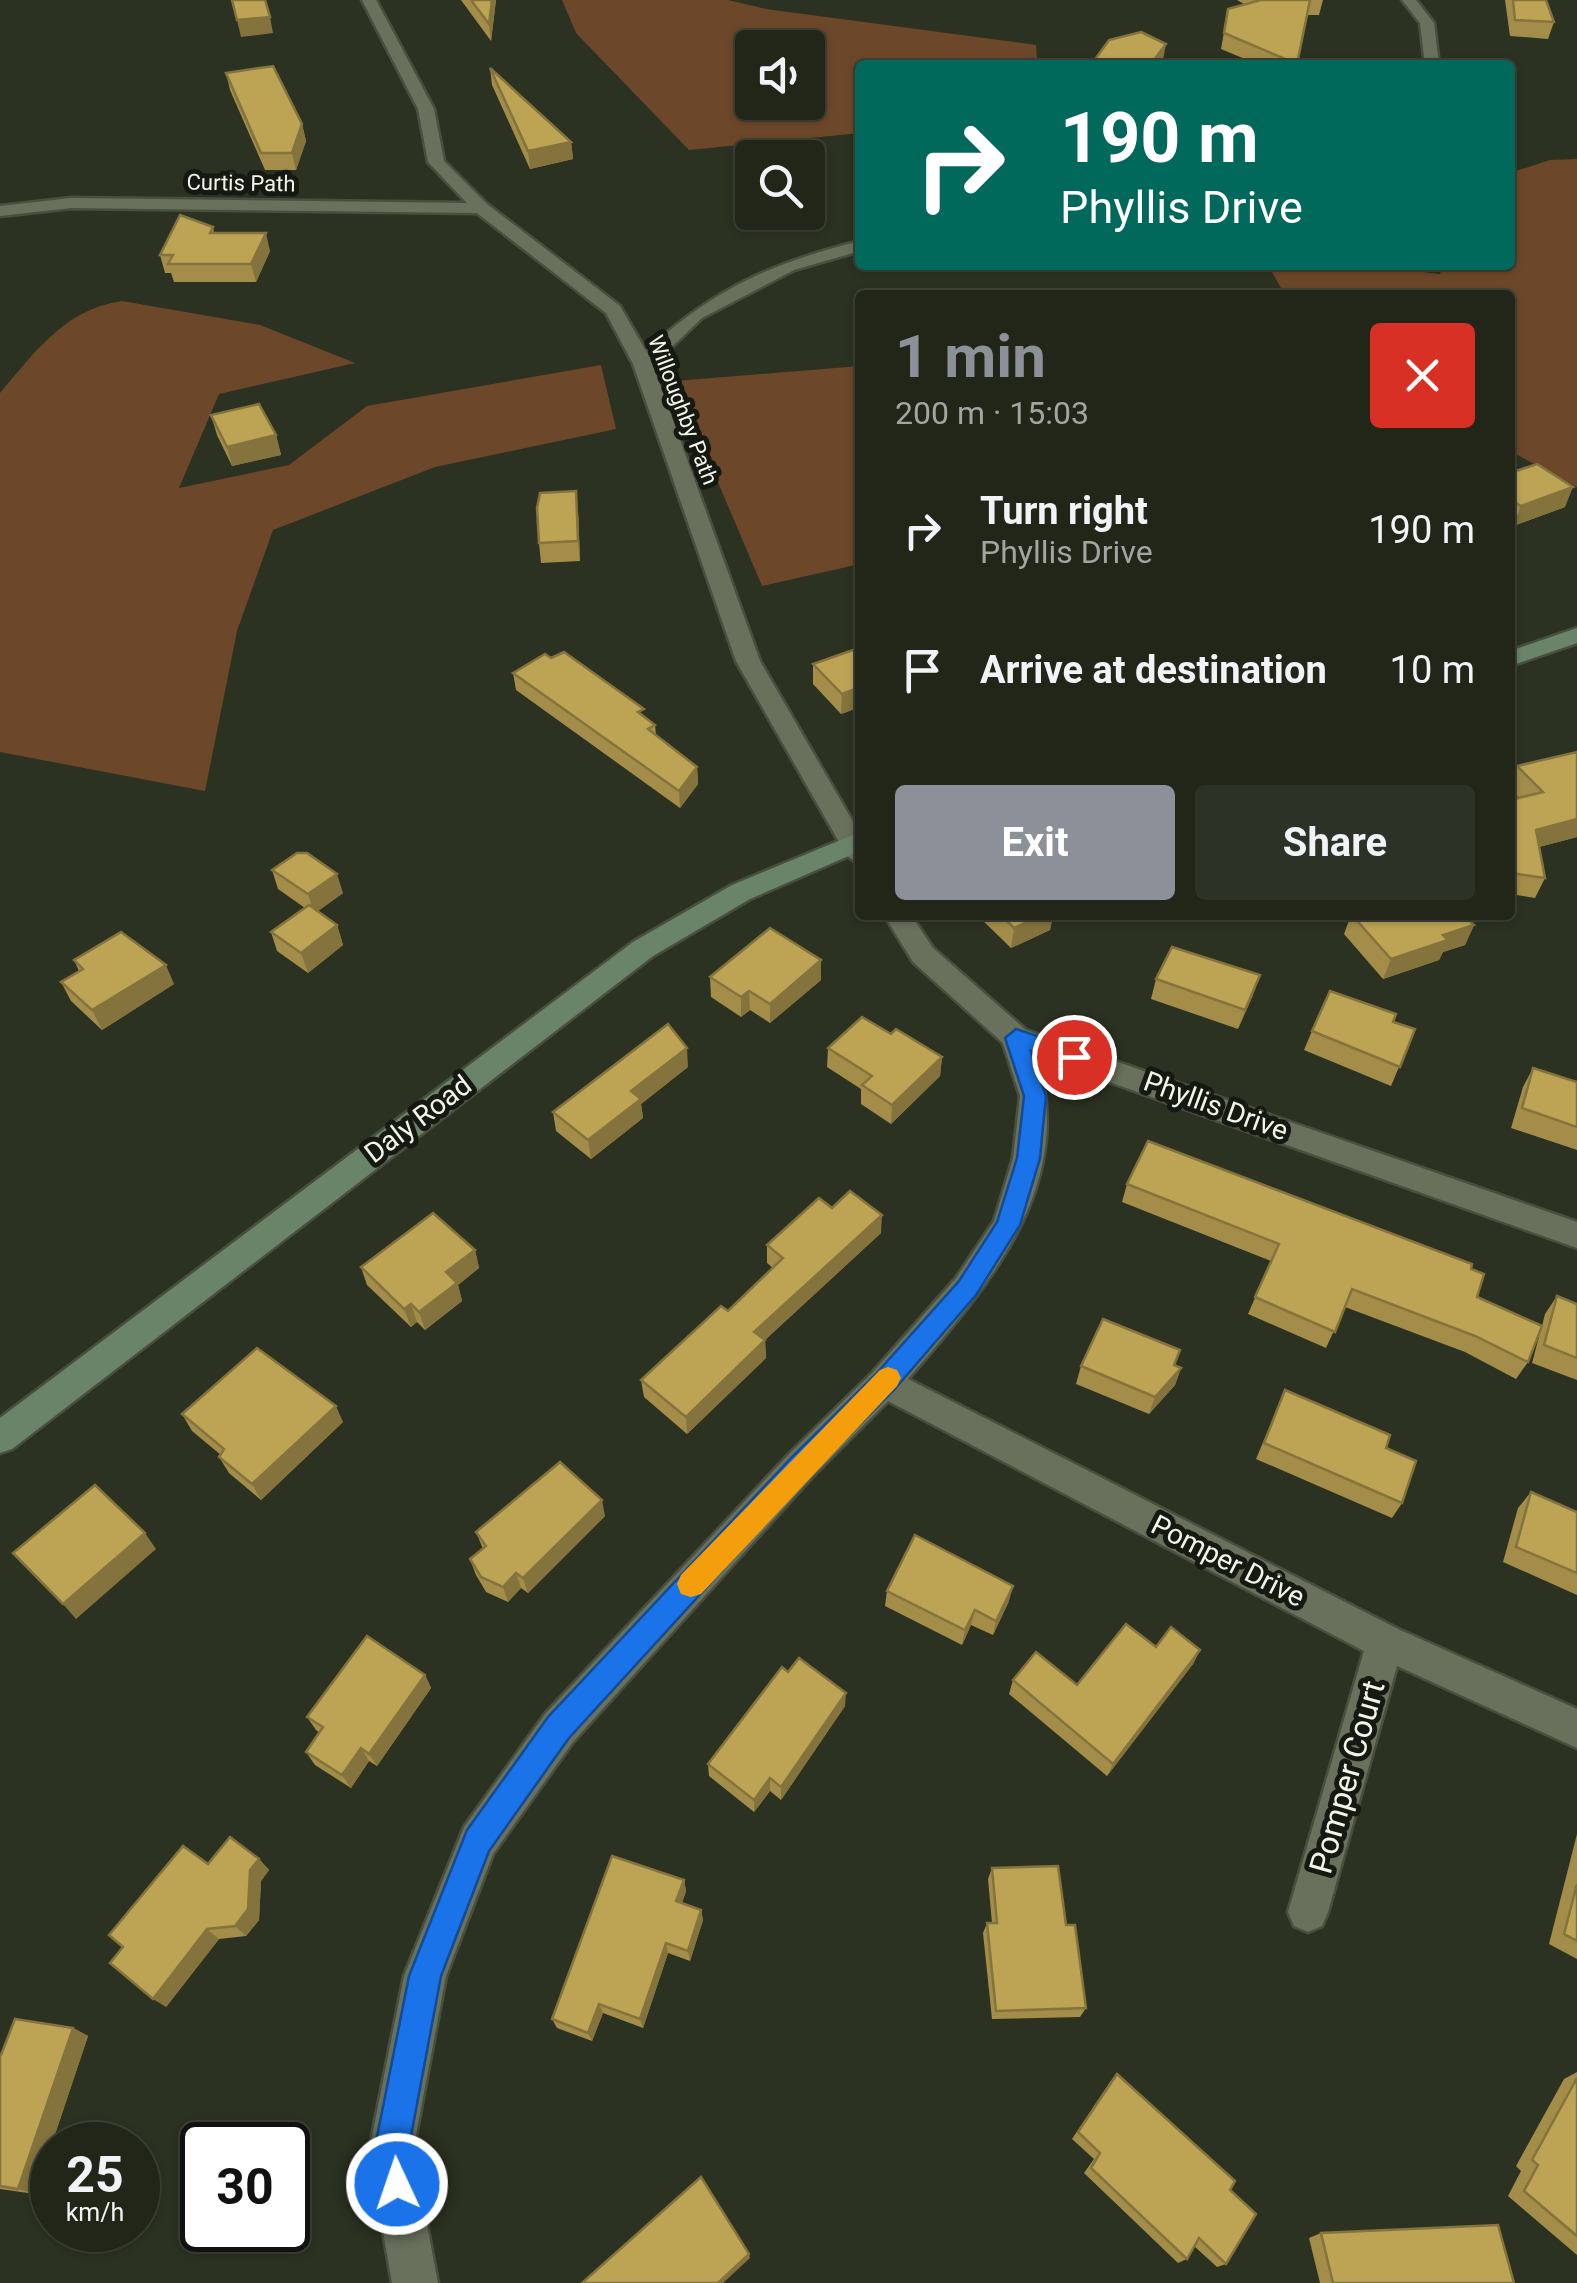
<!DOCTYPE html>
<meta charset="utf-8">
<style>
:root{--surface:#212619;--page:#2d3226;--text:#f1f3f6;--muted:#a2a5a2;--line:#3e4338;--accent:#8c9099}
body{margin:0;font-family:Roboto,sans-serif;background:var(--page);color:var(--text);height:100vh;display:flex;flex-direction:column;font-size:38px;white-space:nowrap}
*{box-sizing:border-box;margin:0}
p{font-size:32px;color:var(--muted)}
.icon{flex:none;width:55px;height:55px;fill:none;stroke:currentColor;stroke-width:2;stroke-linecap:round;stroke-linejoin:round}
.map{position:relative;flex:1;overflow:hidden}
.sheet{position:absolute;left:855px;top:290px;width:660px;height:630px;display:flex;flex-direction:column;background:var(--surface);border-radius:10px;box-shadow:0 2px 8px #0004,0 0 0 2px var(--line)}
.sheet>*{flex:none}
.hud{position:absolute;left:855px;top:60px;width:660px;height:210px;border-radius:10px;box-shadow:0 2px 8px #0004,0 0 0 2px var(--line);background:#00695c;color:#fff;overflow:hidden}
.fabs{position:absolute;left:735px;top:30px;display:grid;gap:20px}
.fabs a{display:grid;place-items:center;width:90px;height:90px;border-radius:10px;background:var(--surface);box-shadow:0 2px 8px #0004,0 0 0 2px var(--line);font-size:50px}
.speed{position:absolute;left:30px;top:2122px;display:flex;gap:20px;font-size:50px;font-weight:700;text-align:center}
.speed>*{display:grid;place-content:center;width:130px;height:130px;border-radius:50%;background:var(--surface);box-shadow:0 2px 8px #0004,0 0 0 2px var(--line);line-height:1}
.speed small{font-size:25px;font-weight:400}
.speed .limit{border:5px solid #111;border-radius:15px;background:#fff;color:#111}
.pin{position:absolute;display:grid;place-items:center;width:85px;height:85px;color:#fff;margin:-42px;border:5px solid #fff;border-radius:50%;box-shadow:0 2px 10px #0007}
.me{position:absolute;width:110px;margin:-55px;rotate:357deg;stroke-linejoin:round;filter:drop-shadow(0 0 8px #0008)}
.turn{display:flex;align-items:center;gap:35px;height:210px;padding:0 40px;font-size:45px}
.turn .icon{width:130px;height:130px;stroke-width:2.5}
.turn b{display:block;font-size:70px;line-height:85px}
.round{display:grid;place-items:center;flex:none;width:105px;height:105px;border-radius:10px;background:var(--page)}
.head{display:flex;align-items:center;justify-content:space-between;height:170px;padding:0 40px}
h1{font-size:60px;font-weight:700;line-height:75px;color:var(--accent)}
.action{display:flex;gap:20px;margin-top:auto;padding:20px 40px}
.action a{flex:1;height:115px;border-radius:10px;background:var(--accent);color:#fff;font-size:40px;font-weight:700;line-height:115px;text-align:center}
.action a+a{background:var(--page);color:var(--text)}
ul{padding:0;list-style:none}
li{display:flex;align-items:center;gap:30px;height:140px;padding:0 40px}
li div{flex:1}
li b{display:block;font-size:38px}
li em{font-style:normal}
.map>svg:first-child{display:block}
</style>
<div class="map">
<svg width="1577" height="2283" viewBox="0 0 1577 2283">
<rect width="100%" height="100%" fill="#2c3221"/>
<!-- green -->
<g fill="#6d4729" fill-rule="evenodd">
<path d="M562,0H728L766,9L1036,45L1037,61L1029,65H860V133L689,150L576,33ZM752,48H808V102H752Z"/>
<polygon points="1577,159 1577,487 1510,451 1510,295 1285,295 1268,265 1359,265 1440,274 1443,265 1510,265 1510,173 1550,160"/>
<path d="M122,301L260,325L355,363L219,394L179,488L289,465L367,406L601,365L616,429L435,467L273,530L237,631L205,791L0,752V393C35,352 65,309 122,301Z"/>
<polygon points="860,366 860,564 762,586 675,381"/>
</g>
<g fill="none" stroke-linecap="round" stroke-linejoin="round">
<!-- street casing -->
<g stroke="#494f3f" stroke-width="5">
<g id="street">
<path d="M362,0H376L434,109L444,161L487,204L620,306L646,351C713,289 772,263 860,241V251L794,270L702,318L653,365L760,661L860,834V865L847,856L736,661L633,364L606,313L477,213L71,208L0,216V206L71,198L467,203L428,162L418,109Z"/>
<polygon points="1402,0 1416,0 1434,23 1439,65 1425,65 1420,23"/>
<path d="M884,915H911L933,948L1026,1030L1577,1222V1248L1036,1056C1079,1185 986,1288 908,1379L1398,1629L1577,1709V1748L1397,1666L1328,1912L1322,1926L1308,1932L1294,1926L1288,1912L1364,1651L888,1401L813,1476L573,1742L493,1854L446,1976L413,2151L438,2283H392L369,2151L404,1976L464,1827L545,1714L789,1454L872,1373L956,1278L994,1221L1013,1158L1020,1096L1003,1043L913,962Z"/>
</g>
</g>
<!-- secondary casing -->
<g stroke="#494f3f" stroke-width="5">
<g id="secondary">
<polygon points="1577,628 1577,643 1510,666 1510,651"/>
<polygon points="860,832 860,851 750,899 653,956 12,1449 0,1453 0,1418 633,942 732,885"/>
</g>
</g>
<!-- street -->
<use href="#street" fill="#69715d" fill-rule="evenodd"/>
<!-- secondary -->
<use href="#secondary" fill="#6a846a" fill-rule="evenodd"/>
</g>
<!-- wall -->
<g fill="#a38d49">
<polygon points="461,0 496,0 491,41"/>
<polygon points="1237,0 1323,0 1319,15 1307,15 1296,65 1259,65 1221,49 1228,9 1244,4"/>
<polygon points="1505,0 1546,0 1554,22 1548,39 1510,36"/>
<polygon points="490,68 571,142 573,159 530,169 492,85"/>
<polygon points="226,73 302,124 306,141 296,170 265,170 230,90"/>
<polygon points="213,227 214,233 270,251 256,282 174,282 171,273 165,273 160,255"/>
<polygon points="211,415 276,435 281,455 232,466 217,435"/>
<polygon points="1510,473 1565,507 1513,526 1510,524"/>
<polygon points="578,511 580,561 541,563 539,543"/>
<polygon points="860,653 860,707 841,714 813,684 813,664"/>
<polygon points="513,673 644,717 655,725 656,735 697,767 698,784 680,808 516,690"/>
<polygon points="1577,752 1577,837 1539,847 1545,878 1535,898 1510,894 1510,800 1519,798 1510,788 1510,783 1517,766"/>
<polygon points="272,870 343,893 318,911 337,925 343,945 308,973 277,951 271,932 305,908 278,889"/>
<polygon points="977,915 1053,915 1050,930 1011,948"/>
<polygon points="1351,915 1474,925 1465,945 1443,952 1439,960 1383,979 1344,934"/>
<polygon points="74,960 174,984 102,1030 71,1001 61,982 79,971"/>
<polygon points="821,960 821,980 770,1023 750,1010 741,1017 711,997 710,977"/>
<polygon points="1156,979 1253,995 1238,1029 1151,999"/>
<polygon points="1415,1029 1391,1086 1304,1050 1312,1031"/>
<polygon points="891,1034 942,1057 940,1076 891,1124 861,1104 861,1089 827,1067 828,1048"/>
<polygon points="688,1067 641,1104 643,1118 591,1159 556,1131 553,1112"/>
<polygon points="1533,1068 1577,1082 1577,1150 1511,1128 1523,1087"/>
<polygon points="1127,1184 1471,1269 1477,1297 1542,1326 1545,1314 1557,1296 1577,1304 1577,1380 1532,1363 1541,1329 1528,1362 1516,1379 1465,1352 1345,1307 1326,1348 1248,1314 1271,1261 1122,1202"/>
<polygon points="832,1208 881,1233 765,1340 766,1358 687,1434 644,1397 641,1380 728,1311 773,1268 767,1263 767,1245"/>
<polygon points="475,1250 479,1268 458,1285 462,1301 425,1330 417,1322 411,1327 367,1285 361,1267"/>
<polygon points="1081,1366 1181,1368 1175,1385 1149,1414 1076,1384"/>
<polygon points="1285,1390 1386,1448 1402,1503 1392,1518 1256,1459"/>
<polygon points="182,1414 343,1422 261,1500 229,1473 219,1457 221,1455 192,1431"/>
<polygon points="1531,1492 1577,1512 1577,1595 1503,1562 1518,1508"/>
<polygon points="605,1516 528,1593 521,1588 508,1602 486,1592 476,1575 470,1559 483,1549 476,1532"/>
<polygon points="887,1591 1009,1601 993,1635 971,1625 962,1645 885,1606"/>
<polygon points="1156,1647 1200,1650 1193,1664 1107,1776 1009,1694 1013,1680 1077,1685"/>
<polygon points="788,1672 845,1706 781,1800 770,1791 754,1812 709,1776 708,1764"/>
<polygon points="425,1675 431,1688 377,1766 369,1761 351,1788 315,1765 306,1752 320,1733 316,1730 307,1717"/>
<polygon points="1577,1834 1577,1959 1549,1944"/>
<polygon points="259,1859 269,1870 261,1881 259,1920 246,1936 219,1939 166,2007 208,1864"/>
<polygon points="992,1868 1066,1925 1086,2008 1080,2017 992,2019 983,1933 987,1923 992,1923 988,1879"/>
<polygon points="684,1880 686,1891 682,1903 701,1910 703,1920 690,1961 668,1953 643,2028 603,2013 592,2041 557,2028 552,2019"/>
<polygon points="73,2028 88,2036 35,2194 0,2189 0,2055"/>
<polygon points="1577,2072 1577,2255 1508,2196 1521,2171 1516,2166 1564,2079"/>
<polygon points="1117,2074 1230,2190 1226,2264 1217,2267 1194,2246 1187,2259 1178,2263 1084,2173 1094,2159 1072,2139 1110,2082"/>
<polygon points="1321,2233 1514,2283 1320,2283 1309,2238"/>
</g>
<!-- shaded-wall -->
<g fill="#84733c">
<polygon points="492,0 496,0 491,41 489,24"/>
<polygon points="270,17 273,33 241,37 237,20"/>
<polygon points="1166,44 1163,60 1160,65 1150,65"/>
<polygon points="302,124 306,141 296,170 292,153"/>
<polygon points="571,142 573,159 530,169 528,151"/>
<polygon points="266,233 270,251 256,282 251,264"/>
<polygon points="276,435 281,455 232,466 227,447"/>
<polygon points="1573,487 1565,507 1513,526 1521,506"/>
<polygon points="576,491 578,511 580,561 578,541"/>
<polygon points="860,687 860,707 841,714 842,694"/>
<polygon points="697,767 698,784 680,808 679,791"/>
<polygon points="1577,819 1577,837 1527,850 1536,830"/>
<polygon points="337,874 343,893 314,914 308,894"/>
<polygon points="1042,915 1053,915 1050,930 1011,948 1014,928"/>
<polygon points="337,925 343,945 308,973 301,953"/>
<polygon points="1474,925 1465,945 1443,952 1439,960 1383,979 1391,959 1443,935"/>
<polygon points="821,960 821,980 770,1023 770,1004"/>
<polygon points="166,965 174,984 102,1030 92,1010"/>
<polygon points="1260,975 1253,995 1238,1029 1245,1010"/>
<polygon points="749,991 750,1010 741,1017 741,997"/>
<polygon points="687,1048 688,1067 641,1104 643,1118 591,1159 588,1140 631,1091"/>
<polygon points="942,1057 940,1076 891,1124 892,1105"/>
<polygon points="882,1215 881,1233 755,1349 754,1332"/>
<polygon points="475,1250 479,1268 458,1285 462,1301 425,1330 419,1312 446,1272"/>
<polygon points="411,1304 417,1322 411,1327 404,1309"/>
<polygon points="765,1340 766,1358 687,1434 686,1417"/>
<polygon points="1181,1368 1175,1385 1149,1414 1155,1397"/>
<polygon points="336,1406 343,1422 261,1500 252,1484"/>
<polygon points="602,1500 605,1516 528,1593 523,1578"/>
<polygon points="145,1533 156,1549 76,1619 63,1604"/>
<polygon points="516,1573 521,1588 508,1602 503,1587"/>
<polygon points="1013,1586 1009,1601 993,1635 996,1621"/>
<polygon points="975,1610 971,1625 962,1645 965,1630"/>
<polygon points="1200,1650 1193,1664 1107,1776 1113,1764"/>
<polygon points="425,1675 431,1688 377,1766 369,1754"/>
<polygon points="846,1693 845,1706 781,1800 781,1787"/>
<polygon points="361,1748 369,1761 351,1788 342,1775"/>
<polygon points="770,1778 770,1791 754,1812 754,1800"/>
<polygon points="259,1859 269,1870 261,1881 259,1920 246,1936 235,1926 250,1870"/>
<polygon points="684,1880 686,1891 679,1912 676,1901"/>
<polygon points="701,1910 703,1920 690,1961 688,1951"/>
<polygon points="207,1929 219,1939 166,2007 153,1999"/>
<polygon points="666,1943 668,1953 643,2028 640,2019"/>
<polygon points="599,2004 603,2013 592,2041 588,2033"/>
<polygon points="73,2028 88,2036 35,2194 18,2189"/>
<polygon points="749,2254 750,2258 723,2283 718,2283"/>
</g>
<!-- building -->
<g fill="#bda455" stroke="#84733c" stroke-width="2.5">
<polygon points="232,0 265,0 270,17 237,20"/>
<polygon points="471,0 492,0 489,24"/>
<polygon points="1261,0 1310,0 1297,64 1224,33 1228,9"/>
<polygon points="1513,0 1546,0 1554,22 1515,20"/>
<polygon points="1141,32 1166,44 1150,65 1091,65 1109,40"/>
<polygon points="273,66 302,124 292,153 261,153 226,73"/>
<polygon points="490,68 571,142 528,151"/>
<polygon points="180,215 213,227 210,233 266,233 251,264 168,264 173,255 160,255"/>
<polygon points="259,404 276,435 227,447 211,415"/>
<polygon points="1537,464 1573,487 1521,506 1510,499 1510,473"/>
<polygon points="576,491 578,541 539,543 537,508 540,493"/>
<polygon points="856,649 860,653 860,687 842,694 813,664"/>
<polygon points="564,652 644,709 638,712 655,725 648,729 697,767 679,791 513,673 545,654 551,658"/>
<polygon points="1577,752 1577,819 1536,830 1545,878 1510,873 1510,800 1543,792 1517,766"/>
<polygon points="297,853 307,853 337,874 308,894 272,870"/>
<polygon points="309,905 337,925 301,953 271,932"/>
<polygon points="1001,915 1042,915 1014,928"/>
<polygon points="1352,915 1464,915 1474,925 1443,935 1448,940 1391,959"/>
<polygon points="770,928 821,960 770,1004 749,991 741,997 710,977"/>
<polygon points="121,932 166,965 92,1010 61,982 83,969 74,960"/>
<polygon points="1172,947 1260,975 1245,1010 1156,979"/>
<polygon points="1330,991 1396,1014 1393,1022 1415,1029 1400,1067 1312,1031"/>
<polygon points="862,1017 891,1034 896,1029 942,1057 892,1105 862,1085 872,1076 828,1048"/>
<polygon points="668,1024 687,1048 631,1091 641,1099 588,1140 553,1112"/>
<polygon points="1533,1068 1577,1082 1577,1127 1522,1108"/>
<polygon points="1148,1141 1472,1264 1471,1269 1484,1274 1477,1297 1542,1326 1528,1362 1475,1336 1352,1289 1335,1332 1255,1297 1279,1244 1127,1184"/>
<polygon points="850,1191 882,1215 754,1332 765,1340 686,1417 641,1380 721,1306 728,1311 783,1258 767,1245 819,1198 832,1208"/>
<polygon points="433,1213 475,1250 446,1272 457,1283 419,1312 411,1304 404,1309 361,1267"/>
<polygon points="1557,1296 1577,1304 1577,1358 1544,1345"/>
<polygon points="1103,1319 1180,1350 1174,1365 1181,1368 1155,1397 1081,1366"/>
<polygon points="257,1348 336,1406 252,1484 219,1457 224,1449 182,1414"/>
<polygon points="1285,1390 1390,1435 1386,1448 1416,1461 1402,1503 1264,1443"/>
<polygon points="560,1462 602,1500 523,1578 516,1573 503,1587 481,1577 470,1559 486,1546 476,1532"/>
<polygon points="95,1485 145,1533 63,1604 13,1553"/>
<polygon points="1531,1492 1577,1512 1577,1573 1516,1547"/>
<polygon points="915,1535 1013,1586 996,1621 975,1610 965,1630 887,1591"/>
<polygon points="1126,1624 1156,1647 1171,1627 1200,1650 1113,1764 1013,1680 1036,1652 1077,1685"/>
<polygon points="367,1636 425,1675 369,1754 361,1748 342,1775 306,1752 323,1727 307,1717"/>
<polygon points="799,1658 846,1693 781,1787 770,1778 754,1800 708,1764 782,1667 788,1672"/>
<polygon points="230,1837 259,1859 250,1870 248,1909 235,1926 207,1929 153,1999 110,1963 123,1947 109,1935 183,1846 208,1864"/>
<polygon points="612,1856 684,1880 676,1901 701,1910 688,1951 666,1943 640,2019 599,2004 588,2033 552,2019"/>
<polygon points="1058,1866 1066,1925 1075,1925 1086,2008 996,2011 987,1923 997,1923 992,1868"/>
<polygon points="1577,1884 1577,1941 1564,1934"/>
<polygon points="15,2019 73,2028 18,2189 0,2186 0,2055 1,2055"/>
<polygon points="1117,2074 1235,2181 1230,2190 1256,2214 1226,2264 1199,2238 1187,2259 1091,2168 1100,2153 1078,2132"/>
<polygon points="1577,2078 1577,2236 1524,2191 1538,2165 1532,2160"/>
<polygon points="701,2177 749,2254 718,2283 582,2283"/>
<polygon points="1498,2225 1514,2283 1333,2283 1321,2233"/>
</g>
<!-- route -->
<polygon fill="#1a73e8" stroke="#114b97" stroke-width="2.5" points="1016,1029 1082,1051 1085,1057 1074,1065 1031,1051 1046,1096 1040,1158 1020,1225 976,1295 893,1391 810,1474 569,1738 489,1851 441,1976 408,2152 414,2184 409,2196 397,2201 385,2196 374,2152 409,1976 467,1830 548,1717 792,1457 875,1375 959,1281 997,1222 1017,1158 1024,1096 1005,1038"/>
<!-- slow -->
<polygon fill="#f59e0b" points="888,1367 897,1370 901,1378 897,1386 701,1594 691,1597 681,1594 677,1584 681,1575 880,1370"/>
<g text-anchor="middle" dominant-baseline="central" stroke-width="10" stroke-linejoin="round" paint-order="stroke">
<!-- far-street labels -->
<g font-size="22" fill="#f1f5ea" stroke="#161911">
<text transform="translate(241 183) rotate(1)">Curtis Path</text>
<text transform="translate(683 410) rotate(69)">Willoughby Path</text>
</g>
<!-- street labels -->
<g font-size="28" fill="#f1f5ea" stroke="#161911">
<text transform="translate(1216 1106) rotate(20)">Phyllis Drive</text>
<text transform="translate(418 1119) rotate(-37)">Daly Road</text>
<text transform="translate(1228 1561) rotate(27)">Pomper Drive</text>
</g>
<!-- near-street labels -->
<g font-size="32" fill="#f1f5ea" stroke="#161911">
<text transform="translate(1347 1777) rotate(-74)">Pomper Court</text>
</g>
</g>
</svg>
<div class="fabs">
<a><svg class="icon" aria-label="sound" viewBox="0 0 24 24"><path d="M4 9h4l5-4v14l-5-4H4zM17 9q2 3 0 6"/></svg></a>
<a><svg class="icon" aria-label="search" viewBox="0 0 24 24"><circle cx="10" cy="10" r="6"/><path d="M15 15l6 6"/></svg></a>
</div>
<div class="speed"><div>25<small>km/h</small></div><div class="limit">30</div></div>
<div class="pin" style="left:1074px;top:1057px;background:#d93025"><svg class="icon" aria-label="arrive" viewBox="0 0 24 24"><path d="M6 21V4h12l-3 4 3 4H6"/></svg></div>
<svg class="me" style="left:397px;top:2184px" viewBox="-20 -20 40 40"><circle r="17" fill="#1a73e8" stroke="#fff" stroke-width="3"/><path d="M0-11L8 9 0 5-8 9z" fill="#fff"/></svg>
<div class="hud">
<div class="turn"><svg class="icon" aria-label="right" viewBox="0 0 24 24"><path d="M7 20v-9h11M14 6l5 5-5 5"/></svg><div><b>190 m</b>Phyllis Drive</div></div>
</div>
<section class="sheet">
<div class="head"><div><h1>1 min</h1><p>200 m · 15:03</p></div><a class="round" style="background:#d93025;color:#fff"><svg class="icon" aria-label="close" viewBox="0 0 24 24"><path d="M6 6l12 12M18 6L6 18"/></svg></a></div>
<ul>
<li><svg class="icon" aria-label="right" viewBox="0 0 24 24"><path d="M7 20v-9h11M14 6l5 5-5 5"/></svg><div><b>Turn right</b><p>Phyllis Drive</p></div><em>190 m</em></li>
<li><svg class="icon" aria-label="arrive" viewBox="0 0 24 24"><path d="M6 21V4h12l-3 4 3 4H6"/></svg><div><b>Arrive at destination</b></div><em>10 m</em></li>
</ul>
<div class="action"><a>Exit</a><a>Share</a></div>
</section>
</div>
